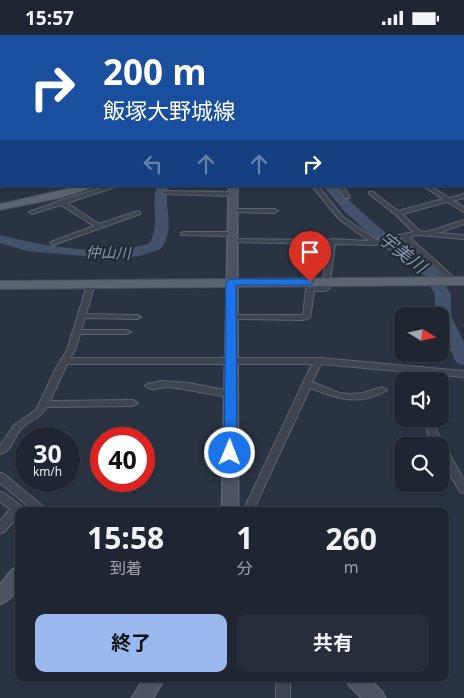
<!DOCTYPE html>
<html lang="ja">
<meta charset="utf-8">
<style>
:root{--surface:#202631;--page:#282e39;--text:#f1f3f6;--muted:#a2a5ab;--line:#3d434d;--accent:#9bb9ef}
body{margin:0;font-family:"Open Sans","Noto Sans JP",sans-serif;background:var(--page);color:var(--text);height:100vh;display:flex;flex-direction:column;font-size:19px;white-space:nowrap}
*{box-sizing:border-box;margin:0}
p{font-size:16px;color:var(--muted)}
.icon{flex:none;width:28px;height:28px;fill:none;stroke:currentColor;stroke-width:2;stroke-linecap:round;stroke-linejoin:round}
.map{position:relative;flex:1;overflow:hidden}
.sheet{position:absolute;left:15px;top:472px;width:434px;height:175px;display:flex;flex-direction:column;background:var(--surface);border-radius:10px;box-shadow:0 1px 4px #0004,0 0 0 1px var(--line)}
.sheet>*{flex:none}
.guide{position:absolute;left:0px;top:0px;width:465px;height:152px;box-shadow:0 1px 4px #0004,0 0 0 1px var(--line);background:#1a4fa0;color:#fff;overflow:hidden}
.needle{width:32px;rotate:100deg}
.tools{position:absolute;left:394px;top:272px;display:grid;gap:10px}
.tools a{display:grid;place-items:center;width:55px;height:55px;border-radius:10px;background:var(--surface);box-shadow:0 1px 4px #0004,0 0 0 1px var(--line);font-size:25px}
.speed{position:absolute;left:15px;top:392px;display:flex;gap:10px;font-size:25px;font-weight:700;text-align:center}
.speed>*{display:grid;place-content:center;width:65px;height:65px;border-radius:50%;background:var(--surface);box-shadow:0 1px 4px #0004,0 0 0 1px var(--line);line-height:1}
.speed small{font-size:12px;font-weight:400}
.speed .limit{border:8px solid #d22;background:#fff;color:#111}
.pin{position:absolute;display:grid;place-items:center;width:42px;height:42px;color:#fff;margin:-51px -21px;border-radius:50% 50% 50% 0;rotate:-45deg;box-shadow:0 0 5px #0007}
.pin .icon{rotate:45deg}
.me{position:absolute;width:55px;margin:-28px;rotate:1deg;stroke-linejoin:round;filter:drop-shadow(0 0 4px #0008)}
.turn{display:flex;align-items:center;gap:18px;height:105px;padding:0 20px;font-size:22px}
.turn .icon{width:65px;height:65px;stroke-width:2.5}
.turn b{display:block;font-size:35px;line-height:42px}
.lanes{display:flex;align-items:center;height:48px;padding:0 20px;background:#0003;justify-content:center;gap:25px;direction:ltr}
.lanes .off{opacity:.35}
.eta{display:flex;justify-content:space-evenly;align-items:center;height:85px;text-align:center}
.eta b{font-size:30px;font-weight:700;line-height:35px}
.primary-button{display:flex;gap:10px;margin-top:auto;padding:10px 20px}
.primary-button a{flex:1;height:58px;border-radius:10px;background:var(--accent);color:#111;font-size:20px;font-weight:700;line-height:58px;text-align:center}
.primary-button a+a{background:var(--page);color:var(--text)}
.status{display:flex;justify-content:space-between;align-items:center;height:35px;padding:0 25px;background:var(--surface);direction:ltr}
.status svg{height:14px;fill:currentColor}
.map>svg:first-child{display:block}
</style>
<div class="status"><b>15:57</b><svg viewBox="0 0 49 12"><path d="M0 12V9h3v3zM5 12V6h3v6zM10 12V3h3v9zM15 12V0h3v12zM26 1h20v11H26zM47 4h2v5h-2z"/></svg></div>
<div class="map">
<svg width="464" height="663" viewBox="0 0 464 663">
<rect width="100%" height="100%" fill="#2a3341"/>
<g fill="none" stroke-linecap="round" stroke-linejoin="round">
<!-- river -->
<g fill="#43526a" fill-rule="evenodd">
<path d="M157,151H169C162,173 177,190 161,214L139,221L115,224L27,216L0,208V200C43,211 108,223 150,208C161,185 150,170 157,151Z"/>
<polygon points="323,151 336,151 355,171 399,210 436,235 451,260 451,281 464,307 464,330 458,329 455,325 440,292 440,281 435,281 435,260 425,241 389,216 345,177"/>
</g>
<!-- street casing -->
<g stroke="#5c636e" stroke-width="2">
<g id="street">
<rect x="0" y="10" width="1" height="2"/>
<rect x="0" y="21" width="1" height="2"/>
<rect x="0" y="33" width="1" height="2"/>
<rect x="0" y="48" width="1" height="2"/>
<polygon points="0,73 1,74 1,76 0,77"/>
<polygon points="108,151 118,151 67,168 99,189 138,176 140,177 140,179 53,210 50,208 51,207 94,191 61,170 32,179 29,177 59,166"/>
<polygon points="312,151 318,151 343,182 377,205 413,197 395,179 369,159 369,157 373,157 398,176 443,164 423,151 431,151 449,163 464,159 464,163 453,166 464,172 464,177 447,167 402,179 420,196 427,197 464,185 464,189 438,198 464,200 464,204 418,200 409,202 458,246 454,248 451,248 402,203 380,208 377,210 335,209 329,254 325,256 314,256 310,283 303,285 228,284 227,282 231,280 303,280 306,254 310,252 322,252 328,209 232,207 230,206 230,204 329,205 332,204 369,206 339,184"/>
<polygon points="337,151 343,151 350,162 349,163 345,163"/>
<polygon points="165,156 233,157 236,159 233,161 163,159 162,158"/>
<polygon points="233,174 275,174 278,176 275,178 231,177 230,176"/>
<polygon points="183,197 232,197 235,199 232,201 181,200 181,198"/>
<path d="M88,247H91L95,249L86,279L137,280L141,282L137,284L85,283L81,295H127L131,297L127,299H80L75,315L70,323H320L464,336V342L321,329L312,347L339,358L350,359L363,358L382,352L387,355C382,359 375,361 368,363C346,368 330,360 310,353L253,476H243L312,329H67L50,366L133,365L138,368L133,371L47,372C40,384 27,386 20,395C13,404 12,416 0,419V411L14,390L36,375L39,369L56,333L67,315Z"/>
<path d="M162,346L188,348L231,356L236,359L231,362C210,360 189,354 168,352C160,352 152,357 145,351L147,349Z"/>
<polygon points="425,384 435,384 437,397 464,445 464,458 460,457 440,422 440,411 434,411 427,397"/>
<polygon points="0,438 4,439 45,473 46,476 34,476 0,448"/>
<polygon points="0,457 4,458 24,473 25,476 19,476 19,480 4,497 0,498 0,486 10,474 0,467"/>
<rect x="276" y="644" width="14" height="19"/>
</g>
</g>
<!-- secondary casing -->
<g stroke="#5c636e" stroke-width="3">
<g id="secondary">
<rect x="0" y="104" width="1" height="4"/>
<polygon points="229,151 237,151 238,476 222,476"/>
<path d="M19,532C19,548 17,563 0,569V550L13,534Z"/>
<polygon points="144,644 164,644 153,663 132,663"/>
<polygon points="347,644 369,644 382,657 385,663 362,663 349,650"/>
</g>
</g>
<!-- primary casing -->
<g stroke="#474e5a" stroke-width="2">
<g id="primary">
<polygon points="367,0 373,0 374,1 368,1"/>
<polygon points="80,151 97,151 60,163 0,175 0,169"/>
<polygon points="464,242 464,250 0,254 0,246"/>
</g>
</g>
<!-- street -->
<use href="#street" fill="#3e4551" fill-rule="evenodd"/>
<!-- secondary -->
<use href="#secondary" fill="#4c5463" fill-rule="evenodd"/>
<!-- primary -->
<use href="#primary" fill="#5c6471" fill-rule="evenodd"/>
</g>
<!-- route -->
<polygon fill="#1a73e8" stroke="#114b97" points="231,244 310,244 314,247 310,250 236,250 237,418 235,421 226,421 224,418 226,247"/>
<g text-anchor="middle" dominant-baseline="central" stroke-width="4.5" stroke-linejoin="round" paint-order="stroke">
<!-- far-water labels -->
<g font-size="15" font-style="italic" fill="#8596af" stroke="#222a36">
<text transform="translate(108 217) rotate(1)">仲山川</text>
</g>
<!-- water labels -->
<g font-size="18" font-style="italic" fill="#8596af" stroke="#222a36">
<text transform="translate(403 217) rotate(38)">宇美川</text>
</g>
</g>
</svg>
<div class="tools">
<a><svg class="needle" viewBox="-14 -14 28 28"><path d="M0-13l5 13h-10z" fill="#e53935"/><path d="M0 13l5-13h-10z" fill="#a2a5ab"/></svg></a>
<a><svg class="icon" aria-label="sound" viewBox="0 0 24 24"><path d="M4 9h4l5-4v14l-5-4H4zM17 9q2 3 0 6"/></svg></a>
<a><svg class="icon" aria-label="search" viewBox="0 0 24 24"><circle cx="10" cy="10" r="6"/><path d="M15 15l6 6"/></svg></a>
</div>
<div class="speed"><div>30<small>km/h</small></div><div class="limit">40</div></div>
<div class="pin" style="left:310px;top:247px;background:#d93025"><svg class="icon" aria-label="arrive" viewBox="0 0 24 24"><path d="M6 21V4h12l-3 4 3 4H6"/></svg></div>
<svg class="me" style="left:230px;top:418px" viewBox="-20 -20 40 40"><circle r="17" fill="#1a73e8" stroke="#fff" stroke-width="3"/><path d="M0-11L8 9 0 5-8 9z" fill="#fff"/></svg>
<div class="guide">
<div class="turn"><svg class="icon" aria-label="right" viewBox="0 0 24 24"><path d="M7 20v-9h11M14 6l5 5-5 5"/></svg><div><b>200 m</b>飯塚大野城線</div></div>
<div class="lanes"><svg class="icon off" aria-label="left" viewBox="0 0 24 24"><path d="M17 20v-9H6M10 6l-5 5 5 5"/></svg><svg class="icon off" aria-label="ahead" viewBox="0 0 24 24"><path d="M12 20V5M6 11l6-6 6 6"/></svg><svg class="icon off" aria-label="ahead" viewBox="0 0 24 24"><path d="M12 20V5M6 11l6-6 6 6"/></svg><svg class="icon" aria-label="right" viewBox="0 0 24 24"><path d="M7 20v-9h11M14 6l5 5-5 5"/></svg></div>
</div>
<section class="sheet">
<div class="eta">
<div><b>15:58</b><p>到着</p></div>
<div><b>1</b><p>分</p></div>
<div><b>260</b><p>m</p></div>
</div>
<div class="primary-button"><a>終了</a><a>共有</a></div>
</section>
</div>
